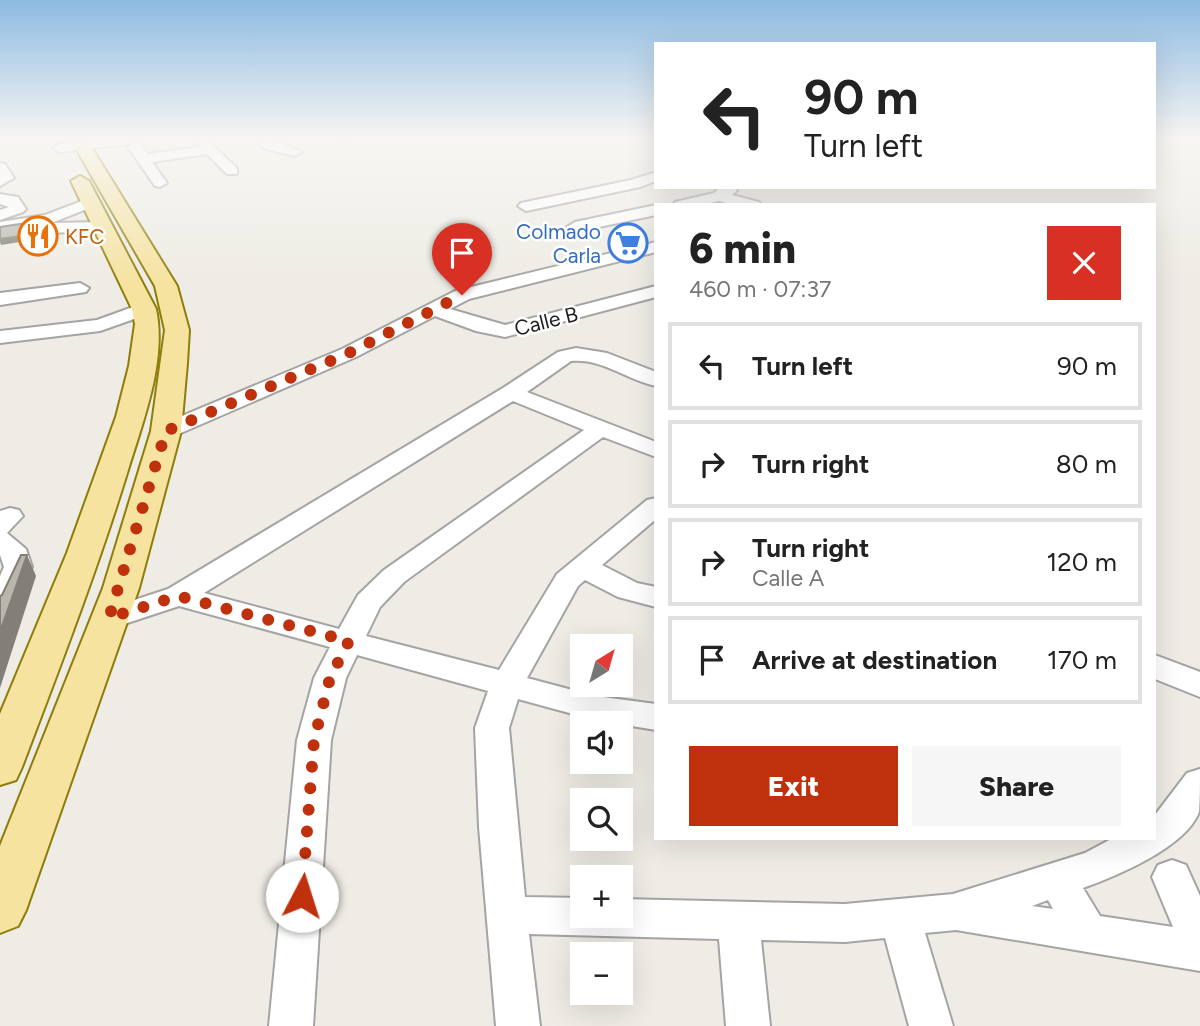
<!DOCTYPE html>
<meta charset="utf-8">
<style>
:root{--surface:#fff;--page:#f6f6f6;--text:#222;--muted:#767676;--line:#e0e0e0;--accent:#bf310c}
body{margin:0;font-family:Figtree,sans-serif;background:var(--page);color:var(--text);height:100vh;display:flex;flex-direction:column;font-size:26px;white-space:nowrap}
*{box-sizing:border-box;margin:0}
p{font-size:23px;color:var(--muted)}
.icon{flex:none;width:38px;height:38px;fill:none;stroke:currentColor;stroke-width:2;stroke-linecap:round;stroke-linejoin:round}
.map{position:relative;flex:1;overflow:hidden}
.side{position:absolute;left:654px;top:203px;width:502px;height:637px;display:flex;flex-direction:column;background:var(--surface);border-radius:0px;box-shadow:0 7px 28px #0002}
.side>*{flex:none}
.guide{position:absolute;left:654px;top:42px;width:502px;height:147px;border-radius:0px;box-shadow:0 7px 28px #0002;background:#fff;color:var(--text);overflow:hidden}
.needle{width:46px;rotate:37deg}
.buttons{position:absolute;left:570px;top:634px;display:grid;gap:14px}
.buttons a{display:grid;place-items:center;width:63px;height:63px;border-radius:0px;background:var(--surface);box-shadow:0 7px 28px #0002;font-size:35px}
.pin{position:absolute;display:grid;place-items:center;width:60px;height:60px;color:#fff;margin:-72px -30px;border-radius:50% 50% 50% 0;rotate:-45deg;box-shadow:0 0 7px #0007}
.pin .icon{rotate:45deg}
.me{position:absolute;width:77px;margin:-38px;rotate:5deg;stroke-linejoin:round;filter:drop-shadow(0 0 5px #0008)}
.turn{display:flex;align-items:center;gap:24px;height:147px;padding:0 35px;font-size:32px}
.turn .icon{width:91px;height:91px;stroke-width:2.5}
.turn b{display:block;font-size:49px;line-height:60px}
.round{display:grid;place-items:center;flex:none;width:74px;height:74px;border-radius:0px;background:var(--page)}
.headline{display:flex;align-items:center;justify-content:space-between;height:119px;padding:0 35px}
h1{font-size:42px;font-weight:800;line-height:52px}
.cta{display:flex;gap:14px;margin-top:auto;padding:14px 35px}
.cta a{flex:1;height:80px;border-radius:0px;background:var(--accent);color:#fff;font-size:28px;font-weight:800;line-height:80px;text-align:center}
.cta a+a{background:var(--page);color:var(--text)}
ul{padding:0;list-style:none}
li{display:flex;align-items:center;gap:21px;height:88px;margin:0 14px 10px;padding:0 21px;border:4px solid var(--line);border-radius:0px}
li div{flex:1}
li b{display:block;font-size:26px}
li em{font-style:normal}
.map>svg:first-child{display:block}
</style>
<div class="map">
<svg width="1200" height="1026" viewBox="0 0 1200 1026">
<rect width="100%" height="100%" fill="#eeece4"/>
<g fill="none" stroke-linecap="round" stroke-linejoin="round">
<!-- minor casing -->
<g stroke="#a4a4a4" stroke-width="4">
<g id="minor">
<polygon points="100,140 136,140 130,144 60,152 53,148 60,144"/>
<polygon points="194,140 207,140 237,168 237,174 227,174 207,154 152,162 167,183 160,187 155,186 128,147 135,143 140,144 147,154 200,147"/>
<polygon points="257,140 270,140 302,152 295,156 263,148"/>
<polygon points="335,140 348,140 342,144"/>
<polygon points="0,163 5,164 14,178 0,186"/>
<polygon points="656,172 656,181 640,187 526,211 518,206 521,203 631,180"/>
<polygon points="720,187 735,187 737,190 732,195 759,202 761,205 735,205 719,201 701,205 673,205 675,202 714,193"/>
<polygon points="0,194 18,197 26,209 23,212 0,220 0,210 9,207 0,204"/>
<polygon points="92,197 97,199 100,202 97,205 54,222 0,232 0,222 45,215"/>
<polygon points="656,205 656,215 575,232 567,227 575,222"/>
<polygon points="104,222 112,227 110,230 51,233 43,228 51,223"/>
<polygon points="656,242 656,252 469,299 450,309 505,325 656,286 656,297 505,337 476,331 435,316 356,357 174,436 158,436 154,431 158,426 342,349 455,291"/>
<polygon points="80,283 89,288 86,292 0,305 0,293"/>
<polygon points="144,303 151,305 153,309 151,313 100,331 0,343 0,331 97,320"/>
<path d="M576,348L607,353L656,372V386C627,380 602,358 571,361L527,392L656,442V457L603,437L404,582L380,607L366,636L499,670L557,574L647,500L656,498V519L602,565L637,583L656,587V607L618,597L585,580L578,586L527,678L595,696L656,704V730L595,720L518,699L509,728L525,897L583,898V915H621V899L845,904L953,894L1085,853L1113,838H1155V815L1187,773L1200,769C1200,781 1200,801 1199,812C1186,847 1117,876 1083,888L1100,916L1173,927L1152,877L1158,865L1172,860L1186,865L1200,896V971L956,930L925,933L953,1026H909L885,938L845,942L761,940L770,1026H726L719,939L529,934L540,1026H496L479,827L475,728L488,691L357,655L346,678L331,740L313,1026H269L297,740L314,678L330,647L179,606L109,629L98,626L94,619L98,612L168,589L503,388L558,352ZM513,401L584,430L384,570L358,595L339,629L204,593ZM1048,900L1053,909L1032,906Z"/>
<polygon points="10,508 19,510 23,516 7,533 26,549 32,567 10,616 0,619 0,576 4,567 0,555 0,511"/>
<polygon points="1155,655 1200,672 1200,697 1155,679"/>
</g>
</g>
<!-- major casing -->
<g stroke="#8e7d09" stroke-width="4">
<g id="major">
<polygon points="71,140 87,140 177,286 189,330 187,363 181,431 139,588 26,910 18,926 0,933 0,846 103,588 151,431 165,330 155,286"/>
<path d="M80,176L89,181L156,309C167,360 143,421 128,470C97,571 59,669 22,767L16,780L0,785V714L67,553L116,417L129,366L135,324L132,309L71,181Z"/>
</g>
</g>
<!-- minor -->
<use href="#minor" fill="#fff" fill-rule="evenodd"/>
<!-- major -->
<use href="#major" fill="#f6e3a0" fill-rule="evenodd"/>
</g>
<!-- shaded-wall -->
<g fill="#827f79">
<polygon points="43,233 45,238 1,245 0,242 0,239"/>
<polygon points="27,555 36,576 0,688 0,632"/>
</g>
<!-- building -->
<g fill="#bab5ad" stroke="#827f79" stroke-width="2">
<polygon points="39,221 43,233 0,239 0,227"/>
<polygon points="21,555 27,555 0,632 0,596 2,595"/>
</g>
<!-- sky -->
<linearGradient id="sky" x2="0" y2="1"><stop stop-color="#8dbae2"/><stop offset="0.49" stop-color="#f7f6f3"/><stop offset="1" stop-color="#f7f6f3" stop-opacity="0"/></linearGradient>
<rect width="1200" height="283" fill="url(#sky)"/>
<g fill="none" stroke-linecap="round" stroke-linejoin="round">
<!-- route -->
<polyline stroke="#bf310c" stroke-width="12" stroke-dasharray="0 21.6" points="302,896 314,740 330,678 349,641 178,596 109,618 166,431 349,353 462,295"/>
</g>
<!-- icons -->
<defs>
<g id="restaurant-ring" transform="scale(2.0125)"><circle r="9.5" fill="#fff" stroke="#e8710a" stroke-width="1.5"/><path d="M-5-6h1v4h1v-4h1v4h1v-4h1v5L-1.5 .5V6h-2V.5L-5-1ZM5-6V6H3V1.5H1.5Q1.5-4 5-6Z" fill="#e8710a"/></g>
<g id="supermarket-ring" transform="scale(2.0125)"><circle r="9.5" fill="#fff" stroke="#3f7fe0" stroke-width="1.5"/><path d="M-6-5.5h2.5l.6 2H6L4.5 2H-2.5L-4.4-4H-6ZM-1.5 3.2a1.3 1.3 0 1 0 .1 0ZM3 3.2a1.3 1.3 0 1 0 .1 0Z" fill="#3f7fe0"/></g>
</defs>
<g fill-rule="evenodd">
<use href="#restaurant-ring" x="38" y="236"/>
<use href="#supermarket-ring" x="628" y="243"/>
</g>
<g text-anchor="middle" dominant-baseline="central" stroke-width="5" stroke-linejoin="round" paint-order="stroke">
<!-- far-shop labels -->
<g font-size="21" fill="#366cbe" stroke="#fff" text-anchor="end">
<text x="601" y="231">Colmado<tspan x="601" dy="24">Carla</tspan></text>
</g>
<!-- far-food labels -->
<g font-size="21" fill="#c56008" stroke="#fff" text-anchor="start">
<text x="65" y="236">KFC</text>
</g>
<!-- far-street labels -->
<g font-size="21" fill="#1d1d1d" stroke="#fff">
<text transform="translate(546 321) rotate(-14)">Calle B</text>
</g>
</g>
</svg>
<div class="buttons">
<a><svg class="needle" viewBox="-14 -14 28 28"><path d="M0-13l5 13h-10z" fill="#e53935"/><path d="M0 13l5-13h-10z" fill="#767676"/></svg></a>
<a><svg class="icon" aria-label="sound" viewBox="0 0 24 24"><path d="M4 9h4l5-4v14l-5-4H4zM17 9q2 3 0 6"/></svg></a>
<a><svg class="icon" aria-label="search" viewBox="0 0 24 24"><circle cx="10" cy="10" r="6"/><path d="M15 15l6 6"/></svg></a>
<a>+</a>
<a>−</a>
</div>
<div class="pin" style="left:462px;top:295px;background:#d93025"><svg class="icon" aria-label="arrive" viewBox="0 0 24 24"><path d="M6 21V4h12l-3 4 3 4H6"/></svg></div>
<svg class="me" style="left:302px;top:896px" viewBox="-20 -20 40 40"><circle r="19" fill="#fff"/><path d="M0-13L10 11 0 6-10 11z" fill="#bf310c"/></svg>
<div class="guide">
<div class="turn"><svg class="icon" aria-label="left" viewBox="0 0 24 24"><path d="M17 20v-9H6M10 6l-5 5 5 5"/></svg><div><b>90 m</b>Turn left</div></div>
</div>
<section class="side">
<div class="headline"><div><h1>6 min</h1><p>460 m · 07:37</p></div><a class="round" style="background:#d93025;color:#fff"><svg class="icon" aria-label="close" viewBox="0 0 24 24"><path d="M6 6l12 12M18 6L6 18"/></svg></a></div>
<ul>
<li><svg class="icon" aria-label="left" viewBox="0 0 24 24"><path d="M17 20v-9H6M10 6l-5 5 5 5"/></svg><div><b>Turn left</b></div><em>90 m</em></li>
<li><svg class="icon" aria-label="right" viewBox="0 0 24 24"><path d="M7 20v-9h11M14 6l5 5-5 5"/></svg><div><b>Turn right</b></div><em>80 m</em></li>
<li><svg class="icon" aria-label="right" viewBox="0 0 24 24"><path d="M7 20v-9h11M14 6l5 5-5 5"/></svg><div><b>Turn right</b><p>Calle A</p></div><em>120 m</em></li>
<li><svg class="icon" aria-label="arrive" viewBox="0 0 24 24"><path d="M6 21V4h12l-3 4 3 4H6"/></svg><div><b>Arrive at destination</b></div><em>170 m</em></li>
</ul>
<div class="cta"><a>Exit</a><a>Share</a></div>
</section>
</div>
